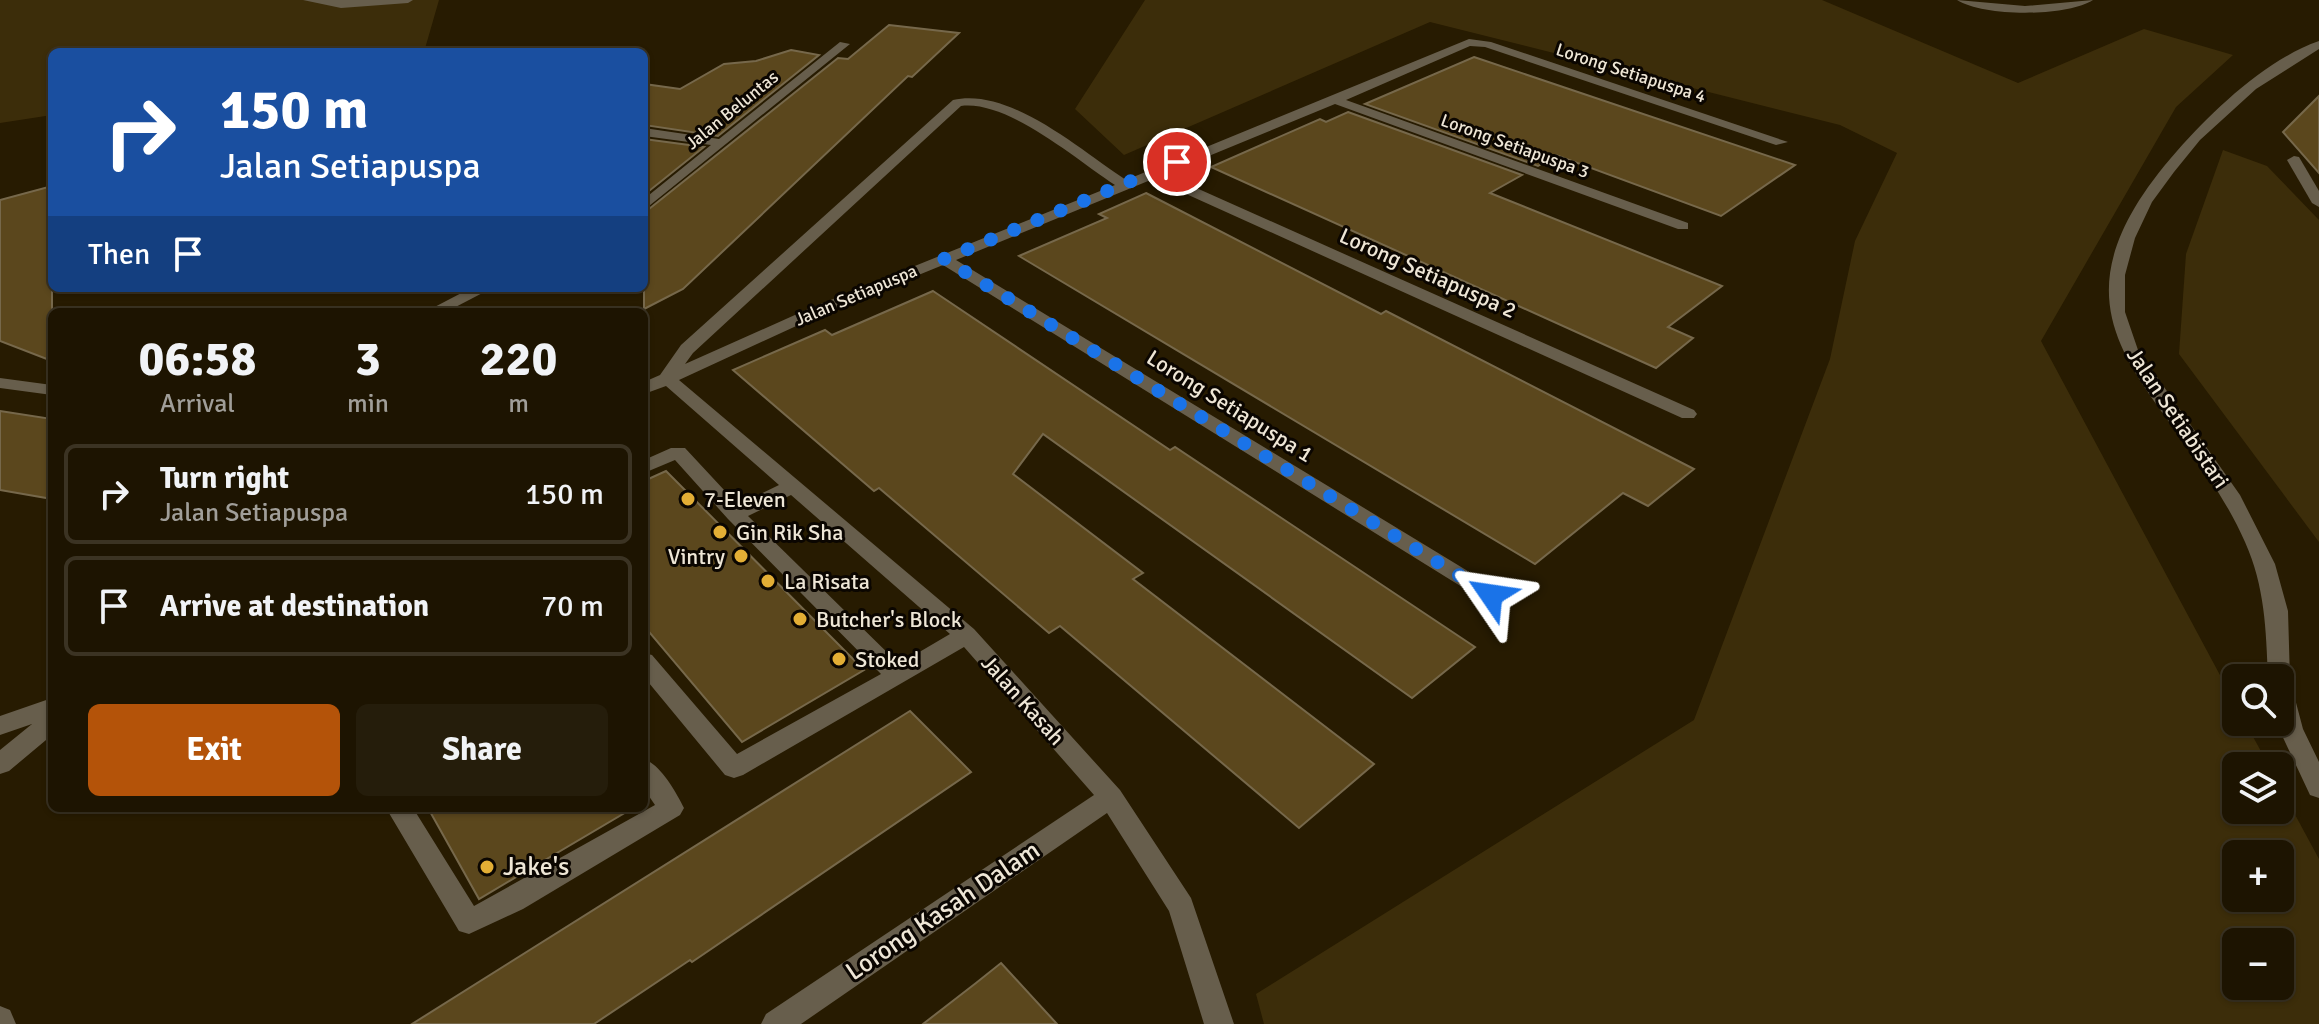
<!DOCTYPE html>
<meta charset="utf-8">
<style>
:root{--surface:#1d1401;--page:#251d0b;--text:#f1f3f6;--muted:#a09e99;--line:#3b3323;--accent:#b45309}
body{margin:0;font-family:Signika,sans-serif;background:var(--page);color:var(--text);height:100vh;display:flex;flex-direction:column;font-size:30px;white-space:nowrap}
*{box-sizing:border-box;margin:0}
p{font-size:26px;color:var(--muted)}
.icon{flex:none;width:44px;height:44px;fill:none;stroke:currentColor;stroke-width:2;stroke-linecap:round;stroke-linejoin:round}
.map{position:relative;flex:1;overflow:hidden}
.sheet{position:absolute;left:48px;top:308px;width:600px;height:504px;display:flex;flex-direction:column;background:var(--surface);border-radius:12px;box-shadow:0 2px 6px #0004,0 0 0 2px var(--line)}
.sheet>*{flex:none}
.hud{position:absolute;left:48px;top:48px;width:600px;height:244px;border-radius:12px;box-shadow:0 2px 6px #0004,0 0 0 2px var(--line);background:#1a4fa0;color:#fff;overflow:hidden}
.tools{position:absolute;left:2222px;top:664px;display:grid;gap:16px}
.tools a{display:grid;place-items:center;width:72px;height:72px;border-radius:12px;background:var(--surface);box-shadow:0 2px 6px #0004,0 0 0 2px var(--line);font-size:40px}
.pin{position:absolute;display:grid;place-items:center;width:68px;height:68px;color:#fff;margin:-34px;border:4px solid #fff;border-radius:50%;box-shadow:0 2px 8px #0007}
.me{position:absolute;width:88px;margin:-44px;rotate:302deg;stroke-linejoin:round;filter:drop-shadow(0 0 6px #0008)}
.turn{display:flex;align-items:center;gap:28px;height:168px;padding:0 40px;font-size:36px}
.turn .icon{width:104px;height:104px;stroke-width:2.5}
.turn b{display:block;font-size:56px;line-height:68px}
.then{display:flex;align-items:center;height:76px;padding:0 40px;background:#0003;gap:16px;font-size:30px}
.eta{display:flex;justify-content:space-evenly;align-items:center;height:136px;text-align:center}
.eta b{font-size:48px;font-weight:800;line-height:56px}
.cta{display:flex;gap:16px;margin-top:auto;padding:16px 40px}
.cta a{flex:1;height:92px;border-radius:12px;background:var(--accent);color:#fff;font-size:32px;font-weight:800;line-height:92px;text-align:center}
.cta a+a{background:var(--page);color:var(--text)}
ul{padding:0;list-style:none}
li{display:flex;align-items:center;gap:24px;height:100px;margin:0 16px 12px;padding:0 24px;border:4px solid var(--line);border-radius:12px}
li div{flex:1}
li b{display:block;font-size:30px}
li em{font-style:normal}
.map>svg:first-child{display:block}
</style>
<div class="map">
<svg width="2319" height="1024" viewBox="0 0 2319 1024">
<rect width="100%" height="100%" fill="#271b01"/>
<!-- green -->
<g fill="#3c2d0a" fill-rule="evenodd">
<polygon points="0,0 439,0 424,52 52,52 52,115 0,123"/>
<path d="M1145,0H1822L2018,83L2144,29L2233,55L2176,107L2041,341L2236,705V722H2245L2269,766H2236V810H2280V787L2319,859V1024H1264L1256,994L1694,720L1830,359L1855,241L1897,153L1840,125L1430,22L1124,155L1075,109ZM2236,854H2280V898H2236ZM2236,942H2280V986H2236Z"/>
<polygon points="2223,150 2267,166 2319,220 2319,542 2179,354 2186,254"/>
</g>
<!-- building -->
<g fill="#5b471d" stroke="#76684b" stroke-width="2">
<polygon points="889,25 959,33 912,77 908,76 683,289 644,309 644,213 838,58 848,59"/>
<polygon points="791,50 819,55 718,136 644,125 644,84 680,89 724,64 756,61"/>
<polygon points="1474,57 1795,165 1721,216 1556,155 1538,166 1365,104"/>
<polygon points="2319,96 2319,173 2283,132"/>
<polygon points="1348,112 1522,175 1490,193 1722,286 1668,327 1693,338 1656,368 1211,167 1320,119 1326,122"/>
<polygon points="644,139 704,147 644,195"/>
<polygon points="52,186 52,361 0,341 0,200"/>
<polygon points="1146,193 1381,314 1386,311 1694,469 1648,506 1623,493 1535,564 1019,256 1107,218 1099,214"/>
<polygon points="933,291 1170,450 1175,447 1475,647 1412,698 1043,434 1013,474 1143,573 1133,579 1374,764 1299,828 1060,626 1049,633 879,488 874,491 733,370 825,330 832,335"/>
<polygon points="0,411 52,419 52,499 0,490"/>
<polygon points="666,471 864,670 742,742 644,626 644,481"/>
<polygon points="910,711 971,772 692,962 690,960 594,1024 412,1024"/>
<polygon points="428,808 633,808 479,899"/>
<polygon points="1001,963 1057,1024 923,1024 976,983"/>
</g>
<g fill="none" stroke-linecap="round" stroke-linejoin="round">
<!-- minor -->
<g fill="#675e4c" fill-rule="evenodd">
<polygon points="303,0 413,0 408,3 341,8"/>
<path d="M1957,0L2025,6L2093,0C2066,17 1984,17 1957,0Z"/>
<path d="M1469,39L1491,42L1788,142L1776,145L1485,47L1470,46L1346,100L1688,223V229H1678L1335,104L1165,174L1694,410L1697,414L1694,418H1682L1153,179L956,260L1499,590L1502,595L1499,600H1483L943,265L818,316L679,380L974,629L1120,790L1191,898L1234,1024H1204L1169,911L1107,813L801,1024H761L766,1014L1094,795L964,647L743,775L734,778L725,775L644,677V653L652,655L737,754L881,674L728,519L675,460L644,473V460L671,448H685L738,505L779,485L666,386L644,394V382L660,375L681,345L953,100C1010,87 1080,150 1126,180ZM961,106C1008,100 1075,159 1115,185L806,310L685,364L693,353ZM791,495L950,634L899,664L748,516Z"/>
<path d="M2319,41V49L2256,89L2200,140L2174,172L2152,202L2135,238L2125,275V312L2138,350L2240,495L2275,564L2288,611L2290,680L2303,729L2319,762V798L2310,795L2279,729L2280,678H2268C2266,629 2265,587 2245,542C2176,387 2019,330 2177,151C2213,110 2267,59 2319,41Z"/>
<polygon points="840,42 850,44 644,210 644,199 711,145 644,136 644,128 719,139"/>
<polygon points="2294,156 2299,157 2319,191 2319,207 2312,203 2287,160"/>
<polygon points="471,288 492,288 446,312 425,312"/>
<polygon points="0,378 52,385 52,395 0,388"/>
<polygon points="52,698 52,735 9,771 0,774 0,750 32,724 0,735 0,716"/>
<path d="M644,759C661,765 676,792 684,808L680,815L523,909L469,934L459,931L386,808H413L474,906L655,805L644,789Z"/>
<polygon points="0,1006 10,1010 16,1024 0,1024"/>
</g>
</g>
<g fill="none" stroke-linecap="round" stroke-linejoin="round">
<!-- route -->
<polyline stroke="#1a73e8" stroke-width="14" stroke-dasharray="0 25.2" points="1177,162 944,259 1491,595"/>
</g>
<!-- markers -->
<g fill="#e3ae35" stroke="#0b0601" stroke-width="3">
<circle cx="688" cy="499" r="8"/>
<circle cx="720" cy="532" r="8"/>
<circle cx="741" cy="556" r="8"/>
<circle cx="768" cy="581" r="8"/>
<circle cx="800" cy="619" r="8"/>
<circle cx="839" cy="659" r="8"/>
<circle cx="487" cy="867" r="8"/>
</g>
<g text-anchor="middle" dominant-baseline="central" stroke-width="6" stroke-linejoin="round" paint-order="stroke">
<!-- far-street labels -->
<g font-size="18" fill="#eee6d6" stroke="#0b0601">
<text transform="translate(1631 73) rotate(18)">Lorong Setiapuspa 4</text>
<text transform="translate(732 110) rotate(-39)">Jalan Beluntas</text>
<text transform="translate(1515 146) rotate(20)">Lorong Setiapuspa 3</text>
<text transform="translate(856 295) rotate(-23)">Jalan Setiapuspa</text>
</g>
<!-- street labels -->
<g font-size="22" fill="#eee6d6" stroke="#0b0601">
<text transform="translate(1428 273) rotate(24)">Lorong Setiapuspa 2</text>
<text transform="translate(1230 406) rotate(32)">Lorong Setiapuspa 1</text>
<text transform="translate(2178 418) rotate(56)">Jalan Setiabistari</text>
<text transform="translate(1023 700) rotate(48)">Jalan Kasah</text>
</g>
<!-- poi labels -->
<g font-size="22" fill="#eee6d6" stroke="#0b0601" text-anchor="start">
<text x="704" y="499">7-Eleven</text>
<text x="736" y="532">Gin Rik Sha</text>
<text x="725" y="556" text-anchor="end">Vintry</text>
<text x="784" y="581">La Risata</text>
<text x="816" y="619">Butcher's Block</text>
<text x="855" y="659">Stoked</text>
</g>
<!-- near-poi labels -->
<g font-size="26" fill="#eee6d6" stroke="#0b0601" text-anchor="start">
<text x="503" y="867">Jake's</text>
</g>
<!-- near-street labels -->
<g font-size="26" fill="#eee6d6" stroke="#0b0601">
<text transform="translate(943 911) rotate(-34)">Lorong Kasah Dalam</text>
</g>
</g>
</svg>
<div class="tools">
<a><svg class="icon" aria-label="search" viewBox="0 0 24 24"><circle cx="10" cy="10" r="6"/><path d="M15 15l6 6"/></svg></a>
<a><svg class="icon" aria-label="layers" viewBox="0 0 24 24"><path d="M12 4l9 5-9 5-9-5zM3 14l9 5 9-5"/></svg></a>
<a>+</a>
<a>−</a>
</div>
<div class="pin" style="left:1177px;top:162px;background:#d93025"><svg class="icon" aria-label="arrive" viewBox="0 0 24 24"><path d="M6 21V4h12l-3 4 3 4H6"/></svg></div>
<svg class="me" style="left:1491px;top:595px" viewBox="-20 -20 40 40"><path d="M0-17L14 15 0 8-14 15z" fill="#1a73e8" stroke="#fff" stroke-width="4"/></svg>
<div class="hud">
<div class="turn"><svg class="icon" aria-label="right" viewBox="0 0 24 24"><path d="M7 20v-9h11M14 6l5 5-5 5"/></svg><div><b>150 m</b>Jalan Setiapuspa</div></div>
<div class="then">Then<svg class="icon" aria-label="arrive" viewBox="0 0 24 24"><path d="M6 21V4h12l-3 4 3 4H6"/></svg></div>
</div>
<section class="sheet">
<div class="eta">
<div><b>06:58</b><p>Arrival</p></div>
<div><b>3</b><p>min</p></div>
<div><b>220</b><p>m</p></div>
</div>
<ul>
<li><svg class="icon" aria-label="right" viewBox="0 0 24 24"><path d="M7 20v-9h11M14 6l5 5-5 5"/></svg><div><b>Turn right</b><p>Jalan Setiapuspa</p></div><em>150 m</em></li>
<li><svg class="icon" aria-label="arrive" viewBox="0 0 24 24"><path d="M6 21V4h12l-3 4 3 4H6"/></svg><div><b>Arrive at destination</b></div><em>70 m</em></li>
</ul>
<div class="cta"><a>Exit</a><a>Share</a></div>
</section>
</div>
